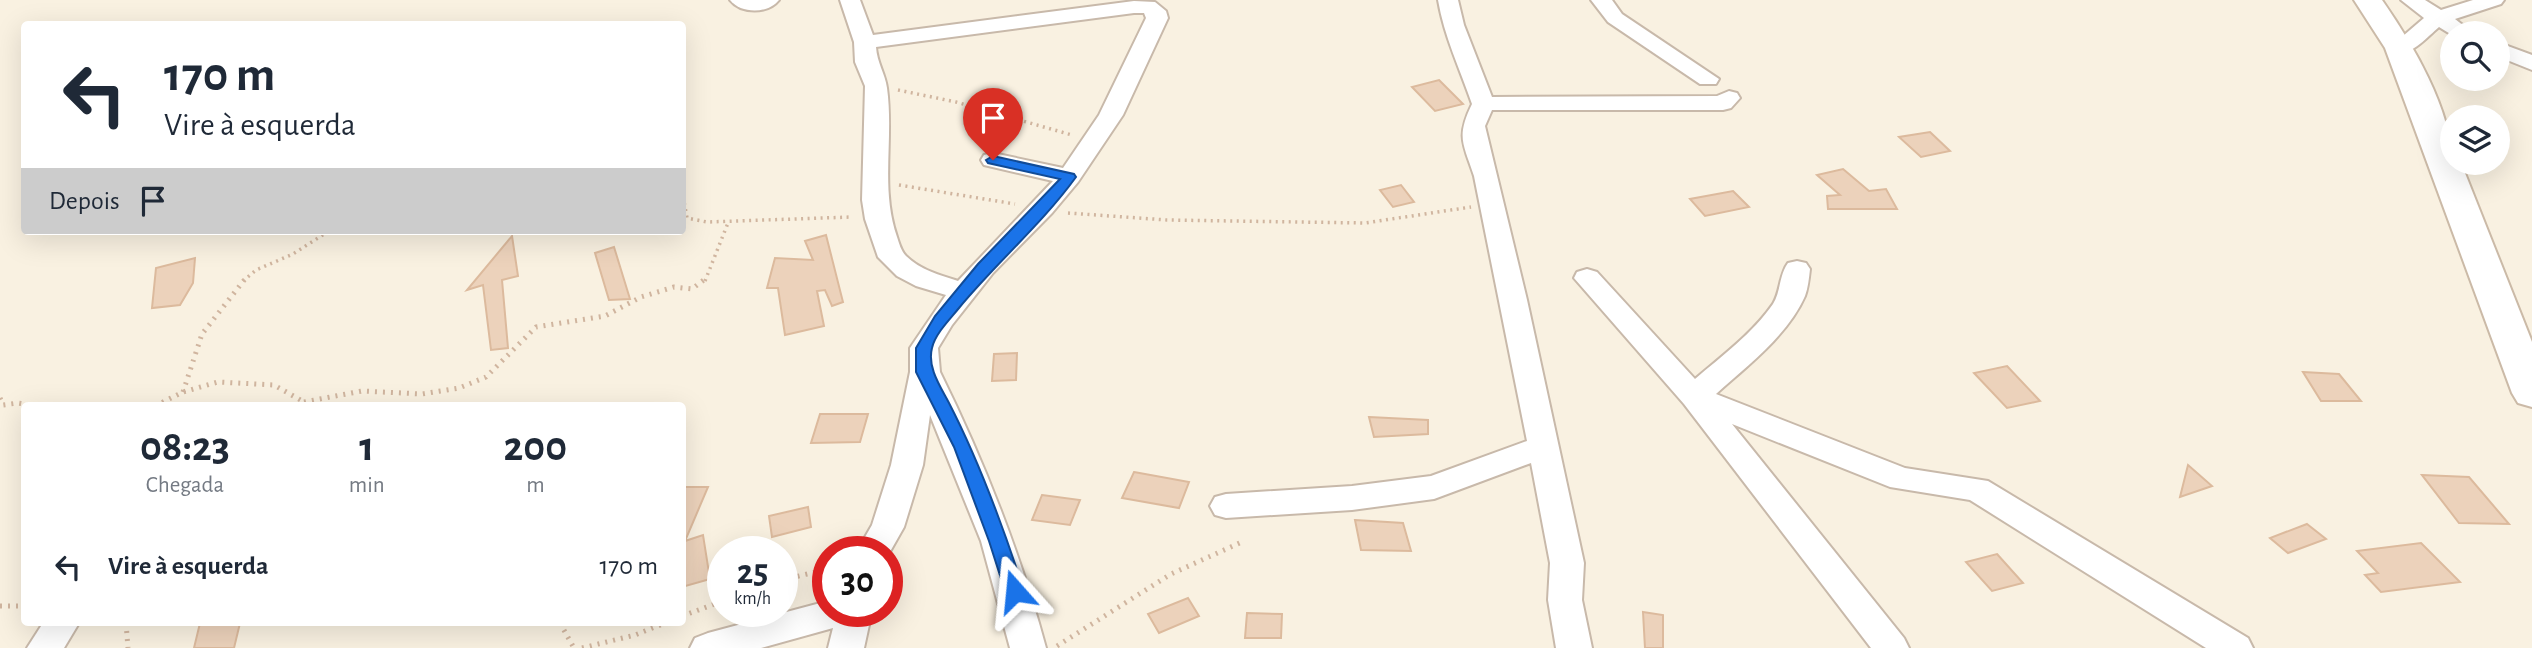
<!DOCTYPE html>
<html lang="pt">
<meta charset="utf-8">
<style>
:root{--surface:#fff;--page:#f6f6f7;--text:#1f2937;--muted:#747a83}
body{margin:0;font-family:"Alegreya Sans",sans-serif;background:var(--page);color:var(--text);height:100vh;display:flex;flex-direction:column;font-size:26px;white-space:nowrap}
*{box-sizing:border-box;margin:0}
p{font-size:23px;color:var(--muted)}
.icon{flex:none;width:38px;height:38px;fill:none;stroke:currentColor;stroke-width:2;stroke-linecap:round;stroke-linejoin:round}
.map{position:relative;flex:1;overflow:hidden}
.sheet{position:absolute;left:21px;top:402px;width:665px;height:224px;display:flex;flex-direction:column;background:var(--surface);border-radius:7px;box-shadow:0 7px 28px #0002}
.sheet>*{flex:none}
.guide{position:absolute;left:21px;top:21px;width:665px;height:214px;border-radius:7px;box-shadow:0 7px 28px #0002;background:#fff;color:var(--text);overflow:hidden}
.fabs{position:absolute;left:2440px;top:21px;display:grid;gap:14px}
.fabs a{display:grid;place-items:center;width:70px;height:70px;border-radius:50%;background:var(--surface);box-shadow:0 7px 28px #0002;font-size:35px}
.speed{position:absolute;left:707px;top:536px;display:flex;gap:14px;font-size:35px;font-weight:700;text-align:center}
.speed>*{display:grid;place-content:center;width:91px;height:91px;border-radius:50%;background:var(--surface);box-shadow:0 7px 28px #0002;line-height:1}
.speed small{font-size:18px;font-weight:400}
.speed .limit{border:10px solid #d22;background:#fff;color:#111}
.pin{position:absolute;display:grid;place-items:center;width:60px;height:60px;color:#fff;margin:-72px -30px;border-radius:50% 50% 50% 0;rotate:-45deg;box-shadow:0 0 7px #0007}
.pin .icon{rotate:45deg}
.me{position:absolute;width:77px;margin:-38px;rotate:342deg;stroke-linejoin:round;filter:drop-shadow(0 0 5px #0008)}
.turn{display:flex;align-items:center;gap:24px;height:147px;padding:0 28px;font-size:32px}
.turn .icon{width:91px;height:91px;stroke-width:2.5}
.turn b{display:block;font-size:49px;line-height:60px}
.then{display:flex;align-items:center;height:66px;padding:0 28px;background:#0003;gap:14px;font-size:26px}
.eta{display:flex;justify-content:space-evenly;align-items:center;height:119px;text-align:center}
.eta b{font-size:42px;font-weight:700;line-height:49px}
ul{padding:0;list-style:none}
li{display:flex;align-items:center;gap:21px;height:91px;padding:0 28px}
li div{flex:1}
li b{display:block;font-size:26px}
li em{font-style:normal}
.map>svg:first-child{display:block}
</style>
<div class="map">
<svg width="2532" height="648" viewBox="0 0 2532 648">
<rect width="100%" height="100%" fill="#f9f1e1"/>
<!-- building -->
<g fill="#ecd2bb" stroke="#dcba9d" stroke-width="2">
<polygon points="1439,80 1463,104 1435,111 1412,87"/>
<polygon points="1930,132 1950,151 1921,157 1899,137"/>
<polygon points="1843,169 1869,191 1886,189 1897,209 1828,209 1827,196 1840,195 1817,175"/>
<polygon points="1401,185 1414,202 1393,207 1380,190"/>
<polygon points="1733,191 1749,207 1705,216 1690,199"/>
<polygon points="826,235 843,302 832,306 825,290 817,291 824,326 785,335 778,288 767,288 775,258 813,260 805,241"/>
<polygon points="512,236 518,276 502,280 508,348 491,350 483,285 467,290"/>
<polygon points="614,247 630,299 609,300 595,253"/>
<polygon points="195,258 193,283 180,305 152,308 156,268"/>
<polygon points="1017,353 1016,380 992,381 994,354"/>
<polygon points="2007,366 2040,401 2007,408 1974,373"/>
<polygon points="2303,372 2339,374 2361,401 2321,401"/>
<polygon points="820,414 868,414 860,442 811,443"/>
<polygon points="1369,417 1428,420 1428,434 1374,437"/>
<polygon points="2188,465 2212,486 2180,497"/>
<polygon points="1134,472 1189,482 1179,508 1122,498"/>
<polygon points="2422,475 2469,477 2509,524 2459,523"/>
<polygon points="682,487 708,487 685,541 703,535 710,579 682,587"/>
<polygon points="1042,495 1080,500 1070,525 1032,520"/>
<polygon points="808,507 811,527 772,537 769,516"/>
<polygon points="1355,520 1403,523 1411,551 1361,550"/>
<polygon points="2307,524 2326,539 2288,553 2270,538"/>
<polygon points="2421,543 2460,582 2381,592 2365,575 2378,573 2357,551"/>
<polygon points="1997,554 2023,583 1992,591 1966,562"/>
<polygon points="1188,598 1199,616 1159,633 1148,614"/>
<polygon points="1643,612 1663,615 1663,648 1645,648"/>
<polygon points="1247,613 1282,614 1281,638 1245,638"/>
<polygon points="200,623 240,623 234,648 194,648"/>
</g>
<g fill="none" stroke-linecap="round" stroke-linejoin="round">
<!-- minor casing -->
<g stroke="#c8b9aa" stroke-width="4">
<g id="minor">
<path d="M730,0H779C768,14 741,14 730,0Z"/>
<path d="M840,0H860L873,35L1134,1L1155,2L1166,11L1168,18L1123,115L1078,182L1052,213L993,273L952,325L938,348L940,372C984,461 1020,552 1046,648H1010L981,541L930,415L923,465L904,527L887,557V551H857L872,525L891,465L910,372V348L946,295L916,286L897,276L878,257L865,219L862,200L865,86L855,62L854,42ZM1134,13H1144L1146,18L1099,115L1063,168L993,153L984,155L981,160L984,165L1053,181L958,281C940,275 920,270 906,256C901,251 899,243 897,237C880,188 894,138 887,88C885,73 877,63 876,47Z"/>
<path d="M1438,0H1458L1464,25L1492,97L1717,96L1729,91L1737,93L1740,98L1731,108L1723,110H1492L1485,126L1527,300L1584,563L1582,600L1592,648H1556L1548,600L1550,563L1531,463L1434,499L1352,510L1226,518L1215,515L1210,506L1215,497L1226,494L1352,486L1431,476L1527,441L1474,176C1463,143 1456,137 1472,104C1460,69 1444,36 1438,0Z"/>
<polygon points="1591,0 1612,0 1622,14 1719,79 1716,84 1700,84 1608,22"/>
<path d="M2401,0H2425L2441,10L2473,0H2504L2501,4L2455,19L2473,33L2452,35L2439,27C2426,38 2411,57 2392,53L2389,48L2424,18Z"/>
<polygon points="2497,42 2532,55 2532,70 2497,56"/>
<path d="M1797,261L1806,263L1810,269C1809,278 1808,288 1805,296C1788,335 1747,366 1716,394L1905,468L1988,481L2248,638L2253,648H2206L1970,500L1890,487L1732,424L1904,638L1909,648H1871L1684,404L1574,278L1577,272L1587,269L1597,272L1695,379C1722,356 1753,333 1773,304C1781,291 1779,275 1788,263Z"/>
<polygon points="828,601 828,611 872,611 864,648 828,648 833,628 761,648 690,648 695,638 708,633"/>
<polygon points="43,623 79,623 64,648 27,648"/>
</g>
</g>
<!-- secondary casing -->
<g stroke="#cbbaa7" stroke-width="4">
<path id="secondary" d="M2354,0H2382C2412,43 2452,110 2452,163H2461L2532,342V407L2518,403L2512,393L2385,48Z"/>
</g>
<!-- path-far1 -->
<g stroke="#d0b59f" stroke-width="3.5" stroke-dasharray="2 4.5" stroke-linecap="butt">
<polyline points="898,90 956,102 1072,135"/>
<polyline points="899,185 1015,204"/>
<polyline points="682,190 687,218 707,222 852,217"/>
<polyline points="1068,213 1167,220 1365,223 1471,207"/>
<polyline points="404,231 426,231"/>
<polyline points="243,281 256,270 293,254 329,231"/>
<polyline points="705,281 728,223"/>
</g>
<!-- path -->
<g stroke="#d0b59f" stroke-width="5" stroke-dasharray="2 6" stroke-linecap="butt">
<polyline points="183,392 202,334 245,279"/>
<polyline points="0,398 3,405 18,403 37,406"/>
<polyline points="304,402 362,391 422,394 459,388 486,377 536,327 605,316 641,297 674,287 692,289 705,279"/>
<polyline points="155,406 183,392 218,382 274,385 304,402 305,406"/>
<polyline points="782,580 828,569"/>
<polyline points="0,606 24,606"/>
<polyline points="682,616 723,601"/>
<polyline points="126,623 128,648"/>
<polyline points="560,623 574,648"/>
<polyline points="1057,646 1171,574 1244,541"/>
<polyline points="582,648 635,635 665,623"/>
</g>
<!-- minor -->
<use href="#minor" fill="#fff" fill-rule="evenodd"/>
<!-- secondary -->
<use href="#secondary" fill="#fff" fill-rule="evenodd"/>
</g>
<!-- route -->
<path fill="#1a73e8" stroke="#114b97" stroke-width="2" d="M993,156L1074,174L1076,177C1042,224 996,263 959,308C950,319 935,334 932,348C927,367 940,386 949,403C980,463 1003,526 1024,591L1022,596L1015,599L1008,596L1005,591L989,541L954,447L916,372V348L935,316L978,264L1060,179L988,163L986,160Z"/>
</svg>
<div class="fabs">
<a><svg class="icon" aria-label="search" viewBox="0 0 24 24"><circle cx="10" cy="10" r="6"/><path d="M15 15l6 6"/></svg></a>
<a><svg class="icon" aria-label="layers" viewBox="0 0 24 24"><path d="M12 4l9 5-9 5-9-5zM3 14l9 5 9-5"/></svg></a>
</div>
<div class="speed"><div>25<small>km/h</small></div><div class="limit">30</div></div>
<div class="pin" style="left:993px;top:160px;background:#d93025"><svg class="icon" aria-label="arrive" viewBox="0 0 24 24"><path d="M6 21V4h12l-3 4 3 4H6"/></svg></div>
<svg class="me" style="left:1015px;top:591px" viewBox="-20 -20 40 40"><path d="M0-17L14 15 0 8-14 15z" fill="#1a73e8" stroke="#fff" stroke-width="4"/></svg>
<div class="guide">
<div class="turn"><svg class="icon" aria-label="left" viewBox="0 0 24 24"><path d="M17 20v-9H6M10 6l-5 5 5 5"/></svg><div><b>170 m</b>Vire à esquerda</div></div>
<div class="then">Depois<svg class="icon" aria-label="arrive" viewBox="0 0 24 24"><path d="M6 21V4h12l-3 4 3 4H6"/></svg></div>
</div>
<section class="sheet">
<div class="eta">
<div><b>08:23</b><p>Chegada</p></div>
<div><b>1</b><p>min</p></div>
<div><b>200</b><p>m</p></div>
</div>
<ul>
<li><svg class="icon" aria-label="left" viewBox="0 0 24 24"><path d="M17 20v-9H6M10 6l-5 5 5 5"/></svg><div><b>Vire à esquerda</b></div><em>170 m</em></li>
</ul>
</section>
</div>
